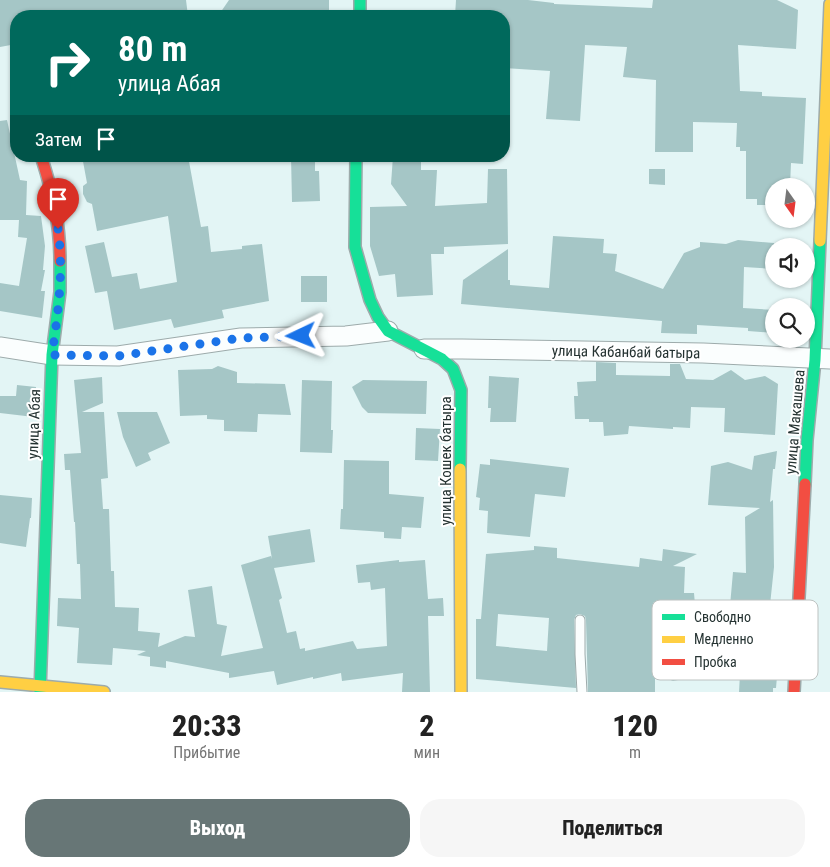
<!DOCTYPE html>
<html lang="ru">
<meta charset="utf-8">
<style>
:root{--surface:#fff;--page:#f6f6f6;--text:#222;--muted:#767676;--accent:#677676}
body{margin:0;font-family:"Roboto Condensed",sans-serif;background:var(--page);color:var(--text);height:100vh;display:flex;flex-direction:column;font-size:19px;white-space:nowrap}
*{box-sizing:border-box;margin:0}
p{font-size:16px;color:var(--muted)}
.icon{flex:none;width:28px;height:28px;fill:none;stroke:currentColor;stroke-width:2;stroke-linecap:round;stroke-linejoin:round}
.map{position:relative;height:692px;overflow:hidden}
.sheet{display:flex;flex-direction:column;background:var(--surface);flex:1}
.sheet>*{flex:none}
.hud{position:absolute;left:10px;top:10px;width:500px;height:152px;border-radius:20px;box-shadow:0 1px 4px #0004;background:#00695c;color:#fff;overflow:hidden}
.needle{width:32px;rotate:166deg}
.buttons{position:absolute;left:765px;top:178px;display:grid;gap:10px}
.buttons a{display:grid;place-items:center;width:50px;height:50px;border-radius:50%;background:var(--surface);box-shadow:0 1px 4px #0004;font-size:25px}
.pin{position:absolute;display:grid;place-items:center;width:42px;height:42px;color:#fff;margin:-51px -21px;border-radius:50% 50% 50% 0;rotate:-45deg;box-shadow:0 0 5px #0007}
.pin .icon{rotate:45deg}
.me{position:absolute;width:55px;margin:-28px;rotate:268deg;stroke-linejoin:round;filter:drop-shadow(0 0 4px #0008)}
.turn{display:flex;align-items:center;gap:18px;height:105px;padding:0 25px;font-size:22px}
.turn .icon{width:65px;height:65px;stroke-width:2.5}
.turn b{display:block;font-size:35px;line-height:42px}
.then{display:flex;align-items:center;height:48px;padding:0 25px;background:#0003;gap:10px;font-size:19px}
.eta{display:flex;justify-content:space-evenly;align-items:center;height:85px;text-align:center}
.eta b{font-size:30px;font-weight:800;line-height:35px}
.action{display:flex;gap:10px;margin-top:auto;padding:10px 25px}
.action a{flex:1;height:58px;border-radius:20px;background:var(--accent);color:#fff;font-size:20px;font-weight:800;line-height:58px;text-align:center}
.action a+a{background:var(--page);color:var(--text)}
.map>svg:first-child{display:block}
</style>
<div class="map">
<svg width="830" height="692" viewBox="0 0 830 692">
<rect width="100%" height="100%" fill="#e3f5f5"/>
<!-- building -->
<g fill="#a5c6c6" fill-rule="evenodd">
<polygon points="0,0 186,0 188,16 16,16 16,44 0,47"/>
<polygon points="229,0 329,0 329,16 218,16"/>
<polygon points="456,0 528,0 554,3 554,4 652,8 653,0 777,0 798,10 796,49 738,45 740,91 762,92 762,96 806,98 803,164 791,163 790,186 774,186 774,205 757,205 757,199 746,199 746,151 740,151 740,147 736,147 737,123 693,122 693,152 655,152 656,80 623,77 627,47 585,45 580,121 546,119 550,71 504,68 504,16 455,16"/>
<polygon points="7,120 20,180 27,181 26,215 41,216 45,246 43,270 45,270 41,291 45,291 42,318 0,311 0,283 19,286 27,238 18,237 19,220 0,220 0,121"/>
<polygon points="82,156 188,156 201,227 208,226 211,252 242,249 242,246 262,244 269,301 222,310 224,318 174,328 171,319 114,330 107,291 95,293 85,246 104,242 112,277 137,273 140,289 177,282 168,216 97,231 92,204 87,202 83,194 83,186 87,183"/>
<polygon points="291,156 315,156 315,171 319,171 320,201 292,202"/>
<polygon points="393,156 421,156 421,170 437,170 435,206 487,203 488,169 507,169 508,244 444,247 444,254 431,254 433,295 397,297 395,274 379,276 370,246 370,207 407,206 391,184"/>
<polygon points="649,169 665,169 665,185 649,184"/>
<polygon points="553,236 604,239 603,253 617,254 615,271 663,289 684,253 700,247 700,242 726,244 738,240 774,243 774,269 744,267 743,308 774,310 774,333 748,331 748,328 697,325 697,334 661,333 662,321 461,304 463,280 508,249 508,280 510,280 510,285 549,288"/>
<rect x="301" y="276" width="26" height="26"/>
<polygon points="596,362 616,363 616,375 670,376 670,364 680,364 686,379 713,380 731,370 745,380 765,376 778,384 775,435 724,432 725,408 691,407 690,428 673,427 673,429 629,426 628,434 604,436 603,422 589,422 589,419 575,419 574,396 578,396 577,382 596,381"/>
<polygon points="218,366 237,372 237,383 285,384 291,415 258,414 257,432 224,431 224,420 207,419 207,415 180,416 178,370 212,369"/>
<polygon points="489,376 519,378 516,422 490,422 491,408 488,408"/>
<polygon points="102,377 103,403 82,412 104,412 108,478 101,479 103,509 109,509 111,571 114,571 115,607 139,608 138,631 160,633 158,647 185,636 195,637 188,590 212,586 217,624 227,626 221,656 263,648 241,565 271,556 272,559 268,536 310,529 315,562 274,568 282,598 279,600 287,633 296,631 300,649 305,648 305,651 353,641 357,649 387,646 385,588 371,590 370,582 358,583 356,565 399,560 399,562 425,560 428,599 443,598 444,616 428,616 430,692 402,692 403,673 342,681 341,673 313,679 313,677 277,685 274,671 229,678 229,673 166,661 166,668 150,666 150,657 137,655 146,651 113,648 112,665 77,663 79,628 57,626 58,598 81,599 80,564 77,564 75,522 74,522 70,470 65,470 64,454 81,453 74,380"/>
<polygon points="302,380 332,381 331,430 333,430 332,453 300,452"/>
<polygon points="363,380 427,381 426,414 368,413 362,407 352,387"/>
<polygon points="17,385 36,387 34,417 0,413 0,396 16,396"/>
<polygon points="117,412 157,412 170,443 148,453 151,460 136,467 123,437"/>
<polygon points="416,428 440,429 438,461 415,460"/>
<path d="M777,451L775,469H773L770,502L773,500L774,567L770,605L782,619L776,688H773V692H739L740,674L688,670L678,680L673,681L655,674V692H588L586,620L585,616L580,614L576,615L574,620L576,688L476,679V619H481L486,554L534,550V546L557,548V558L639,567L640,558L662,561L663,549L697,554L673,566L685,567L684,593H694L696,616L729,617L733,572L746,573L745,517L760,508L708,505L711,466L728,462L752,470L754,456ZM498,614L549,618L547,651L496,646Z"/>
<polygon points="490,459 569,468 565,497 535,494 530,537 487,533 488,511 479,510 480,498 476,497 480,464 490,465"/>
<polygon points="344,460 389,461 389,494 424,497 421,528 402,527 401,539 384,538 384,532 340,529 341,509 343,509"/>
<polygon points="0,495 32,498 31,518 30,518 26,547 0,543"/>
</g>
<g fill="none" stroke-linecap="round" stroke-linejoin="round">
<!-- lane casing -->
<g stroke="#9dabab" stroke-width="11">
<polyline id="lane" points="580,620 580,654 582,692"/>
</g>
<!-- street casing -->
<g stroke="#9dabab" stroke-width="21">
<g id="street">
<polyline points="0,347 52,355 118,356 241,338 346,336 388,331"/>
<polyline points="424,349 462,349 703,353 830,359"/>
</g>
</g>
<!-- fast casing -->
<g stroke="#9dabab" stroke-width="14">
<g id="fast">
<polyline points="360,0 360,16"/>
<polyline points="356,156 355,247 370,300 378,317 388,331 442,359 453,369 461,390 460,469"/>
<polyline points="805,484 807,440 815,360 820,241"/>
<polyline points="40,692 52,355 60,292 60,261"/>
</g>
</g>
<!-- slow casing -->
<g stroke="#9dabab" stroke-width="14">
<g id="slow">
<polyline points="820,241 830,4"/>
<polyline points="460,469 461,692"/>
<polyline points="0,682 104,692"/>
</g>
</g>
<!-- jam casing -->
<g stroke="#9dabab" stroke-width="14">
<g id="jam">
<path d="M42,159C53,194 60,224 60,261"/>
<polyline points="794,692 805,484"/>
</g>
</g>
<!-- lane -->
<use href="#lane" stroke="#fbfefe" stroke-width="9"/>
<!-- street -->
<use href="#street" stroke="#fbfefe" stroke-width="19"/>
<!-- fast -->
<use href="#fast" stroke="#16e098" stroke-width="11"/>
<!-- slow -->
<use href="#slow" stroke="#ffcf43" stroke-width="11"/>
<!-- jam -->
<use href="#jam" stroke="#f24e42" stroke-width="11"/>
</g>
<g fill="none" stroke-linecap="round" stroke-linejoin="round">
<!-- route -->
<path stroke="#1a73e8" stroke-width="9" stroke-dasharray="0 16.2" d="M58,229C64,273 58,312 52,355L118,356L241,338L301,336"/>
</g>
<g text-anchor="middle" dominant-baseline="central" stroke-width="4" stroke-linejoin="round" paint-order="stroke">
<!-- street labels -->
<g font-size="15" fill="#243231" stroke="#fff">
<text transform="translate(626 352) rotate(1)">улица Кабанбай батыра</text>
<text transform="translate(795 422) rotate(-85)">улица Макашева</text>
<text transform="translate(34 424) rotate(-88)">улица Абая</text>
<text transform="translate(446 461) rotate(-90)">улица Кошек батыра</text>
</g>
</g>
<!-- legend -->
<rect x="652" y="600" width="166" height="80" rx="8" fill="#fff" stroke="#bdc2c1" stroke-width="1"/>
<rect x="662" y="614" width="23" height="6" fill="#16e098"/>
<rect x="662" y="636" width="23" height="7" fill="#ffcf43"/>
<rect x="662" y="659" width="23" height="6" fill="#f24e42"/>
<g font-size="14" fill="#243231">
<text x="694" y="622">Свободно</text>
<text x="694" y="644">Медленно</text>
<text x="694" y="667">Пробка</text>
</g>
</svg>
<div class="buttons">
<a><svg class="needle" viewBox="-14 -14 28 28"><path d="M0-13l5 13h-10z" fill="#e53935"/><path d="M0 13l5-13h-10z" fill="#767676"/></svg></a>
<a><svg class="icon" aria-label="sound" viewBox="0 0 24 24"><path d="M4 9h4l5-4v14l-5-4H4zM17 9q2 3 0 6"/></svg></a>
<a><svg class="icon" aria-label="search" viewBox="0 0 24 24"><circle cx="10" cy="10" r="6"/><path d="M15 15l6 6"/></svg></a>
</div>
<div class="pin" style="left:58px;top:229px;background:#d93025"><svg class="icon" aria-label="arrive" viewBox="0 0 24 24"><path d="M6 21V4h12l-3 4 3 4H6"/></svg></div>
<svg class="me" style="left:301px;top:336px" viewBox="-20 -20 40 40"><path d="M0-17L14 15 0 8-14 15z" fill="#1a73e8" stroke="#fff" stroke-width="4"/></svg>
<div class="hud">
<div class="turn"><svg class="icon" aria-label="right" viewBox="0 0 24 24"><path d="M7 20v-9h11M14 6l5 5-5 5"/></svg><div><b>80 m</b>улица Абая</div></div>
<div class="then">Затем<svg class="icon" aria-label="arrive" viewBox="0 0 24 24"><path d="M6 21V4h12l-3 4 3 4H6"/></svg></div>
</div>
</div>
<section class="sheet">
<div class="eta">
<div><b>20:33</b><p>Прибытие</p></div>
<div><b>2</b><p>мин</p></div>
<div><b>120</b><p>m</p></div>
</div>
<div class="action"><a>Выход</a><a>Поделиться</a></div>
</section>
